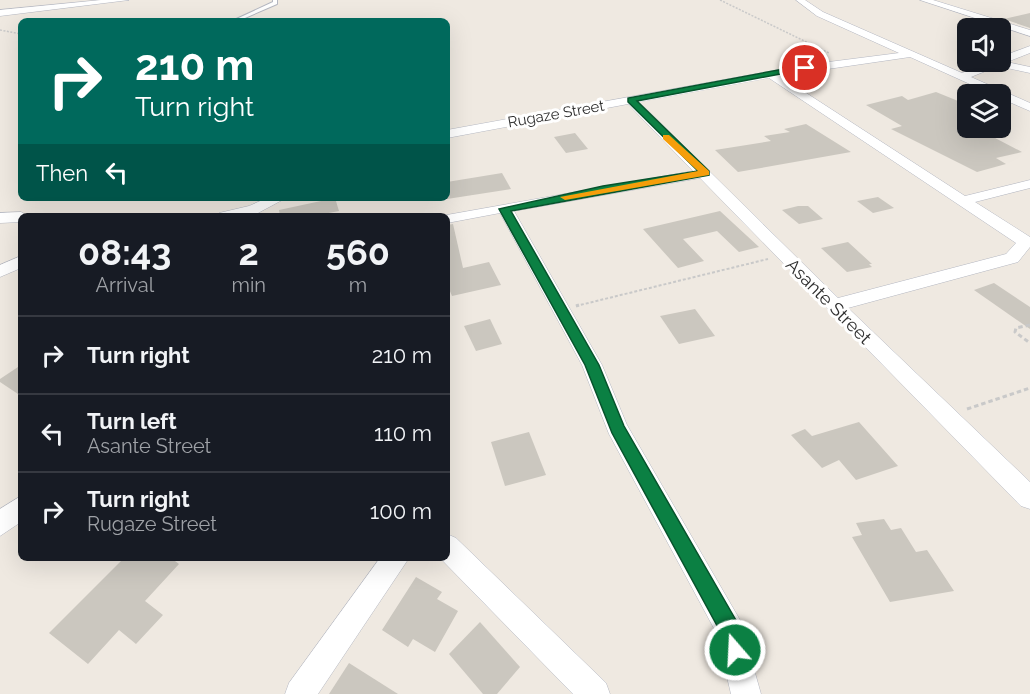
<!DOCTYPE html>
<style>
:root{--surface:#171b24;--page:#242831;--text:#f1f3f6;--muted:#9ea1a6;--line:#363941}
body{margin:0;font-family:Raleway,sans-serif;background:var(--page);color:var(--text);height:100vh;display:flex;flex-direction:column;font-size:22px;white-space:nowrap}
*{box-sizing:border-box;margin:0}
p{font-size:20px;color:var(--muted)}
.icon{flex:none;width:33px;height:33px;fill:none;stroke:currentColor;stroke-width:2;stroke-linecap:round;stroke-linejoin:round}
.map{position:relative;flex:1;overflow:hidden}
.sheet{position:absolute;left:18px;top:213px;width:432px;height:348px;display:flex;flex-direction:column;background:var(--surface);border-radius:9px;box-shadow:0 6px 24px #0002}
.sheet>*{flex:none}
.guide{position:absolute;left:18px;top:18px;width:432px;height:183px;border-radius:9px;box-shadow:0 6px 24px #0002;background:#00695c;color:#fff;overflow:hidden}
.controls{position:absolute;left:957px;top:18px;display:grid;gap:12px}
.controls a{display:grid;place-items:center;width:54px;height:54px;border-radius:9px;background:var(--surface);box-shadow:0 6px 24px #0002;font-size:30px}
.pin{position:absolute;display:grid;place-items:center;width:51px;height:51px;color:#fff;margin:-26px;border:3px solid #fff;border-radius:50%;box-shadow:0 2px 6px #0007}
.me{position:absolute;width:66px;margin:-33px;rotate:341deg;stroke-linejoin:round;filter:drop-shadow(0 0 4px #0008)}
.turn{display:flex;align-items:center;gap:21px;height:126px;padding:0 18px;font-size:27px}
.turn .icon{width:78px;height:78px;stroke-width:2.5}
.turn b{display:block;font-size:42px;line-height:51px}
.then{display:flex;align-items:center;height:57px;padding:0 18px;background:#0003;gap:12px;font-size:22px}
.eta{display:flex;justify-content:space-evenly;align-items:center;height:102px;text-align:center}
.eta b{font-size:36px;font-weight:700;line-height:42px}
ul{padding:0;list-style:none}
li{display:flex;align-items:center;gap:18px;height:78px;padding:0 18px;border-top:2px solid var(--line)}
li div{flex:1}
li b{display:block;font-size:22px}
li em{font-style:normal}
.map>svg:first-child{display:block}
</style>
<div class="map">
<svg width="1030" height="694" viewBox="0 0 1030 694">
<rect width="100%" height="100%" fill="#efe9e1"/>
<!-- building -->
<g fill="#cbc7bf">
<polygon points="1030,13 1030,28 1004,19"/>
<polygon points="936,92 968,105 968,128 976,128 1022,152 996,158 1006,164 977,172 891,129 902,126 866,105 902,96 908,100"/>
<polygon points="806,124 851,152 738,172 715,150 771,141 764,136 790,132 784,129"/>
<polygon points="575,133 588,149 566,153 554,137"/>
<polygon points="502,173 511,189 447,199 447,182"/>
<polygon points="878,197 894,208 873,213 857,201"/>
<polygon points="335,198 339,211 313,216 280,216 279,210"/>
<polygon points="798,206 808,206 823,219 799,224 782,210"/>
<polygon points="720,211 759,247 739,252 717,231 683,239 704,261 678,268 643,229"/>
<polygon points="453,224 463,268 489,262 501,285 452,296 447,284 447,225"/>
<polygon points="848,242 872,264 869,264 872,267 847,272 821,248"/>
<polygon points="994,283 1030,307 1030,329 974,290"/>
<polygon points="695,309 715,336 679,344 660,316"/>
<polygon points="490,319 502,344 476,351 464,326"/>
<polygon points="21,365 21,396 0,382 0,379"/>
<polygon points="859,422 898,466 856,480 839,460 822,468 791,435 805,429 812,436"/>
<polygon points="529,432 546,475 505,486 491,442"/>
<polygon points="884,519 891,530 901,528 916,552 927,550 954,591 890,602 852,537 862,535 856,523"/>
<polygon points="124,558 171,558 179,564 145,601 163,615 136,644 119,630 88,664 49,633"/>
<polygon points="416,577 442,592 437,599 458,611 435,652 413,639 408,647 382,630"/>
<polygon points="480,622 520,667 497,694 483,694 449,654"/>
<polygon points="349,663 398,694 329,694"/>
</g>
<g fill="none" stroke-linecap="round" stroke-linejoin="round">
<!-- service casing -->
<g stroke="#b4b7c1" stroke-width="2">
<polygon id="service" points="273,0 277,0 277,4 238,21 232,21 273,2"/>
</g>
<!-- minor casing -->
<g stroke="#b4b7c1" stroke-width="1">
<g id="minor">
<polygon points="101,0 129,0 0,16 0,10"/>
<path d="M796,0H805L823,12L962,73L990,62H1000V57L1030,46V53L1007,62L1030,67V73L998,66L971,77L1030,103V111L1000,98V94H992L910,57L780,76L965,196L1030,180V188L975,202L1030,237V247L1018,262L848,308L1030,482V509L1021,506L700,178L514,211L602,365L627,425L740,620L761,694H731L717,634L609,434L582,365L500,213L447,223V216H441L693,171L628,104L447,138V130L805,65L899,53L817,16ZM769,78L1016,243L1006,254L838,298L639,102Z"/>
<polygon points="920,0 933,0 1030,30 1030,36"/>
<polygon points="267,198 286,198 258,213 216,216 219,213 249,206"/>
<polygon points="21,212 28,216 21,216 21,222 0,223 0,213"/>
<polygon points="21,256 21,268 0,277 0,265"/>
<polygon points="21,496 21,522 0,536 0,509"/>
<polygon points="447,534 456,538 606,683 610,694 573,694 440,558 447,558"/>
<polygon points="380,558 409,558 318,694 285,694 289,683"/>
</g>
</g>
<!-- path-far2 -->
<g stroke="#c9c9c9" stroke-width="1.5" stroke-dasharray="2 1.5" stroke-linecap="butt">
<polyline points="720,0 829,53"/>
<polyline points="0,30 21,34"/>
</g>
<!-- path-far1 -->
<polyline stroke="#c9c9c9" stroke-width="2" stroke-dasharray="3 2" stroke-linecap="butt" points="576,306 768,259"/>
<!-- path -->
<g stroke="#c9c9c9" stroke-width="3" stroke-dasharray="4.5 3" stroke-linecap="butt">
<polyline points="576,306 579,305"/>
<polyline points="1030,325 1016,328 1015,332 1030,343"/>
<polyline points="967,409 1030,388"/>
</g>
<!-- service -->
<use href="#service" fill="#fff" fill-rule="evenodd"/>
<!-- minor -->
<use href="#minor" fill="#fff" fill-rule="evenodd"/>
</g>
<!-- route -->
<polygon fill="#0b8043" stroke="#07532c" stroke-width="1.5" points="805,65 807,69 637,101 709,171 709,175 511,211 599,365 624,426 737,622 745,650 742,657 735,660 728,657 721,633 612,433 585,365 499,209 603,186 698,171 628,102 628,98"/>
<!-- slow -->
<polygon fill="#f59e0b" points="663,135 669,135 709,171 709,175 565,200 560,197 698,171 663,139"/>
<g text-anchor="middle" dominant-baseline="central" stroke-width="6" stroke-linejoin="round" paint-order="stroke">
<!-- far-street labels -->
<g font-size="15" fill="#2e2e2e" stroke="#fff">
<text transform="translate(556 114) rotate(-10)">Rugaze Street</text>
</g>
<!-- street labels -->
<g font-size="18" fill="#2e2e2e" stroke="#fff">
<text transform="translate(829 301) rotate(45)">Asante Street</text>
</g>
</g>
</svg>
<div class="controls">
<a><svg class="icon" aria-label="sound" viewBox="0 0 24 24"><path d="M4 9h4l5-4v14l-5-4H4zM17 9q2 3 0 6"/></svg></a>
<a><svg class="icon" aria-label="layers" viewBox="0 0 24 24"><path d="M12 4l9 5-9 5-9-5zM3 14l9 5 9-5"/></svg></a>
</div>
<div class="pin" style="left:805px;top:68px;background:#d93025"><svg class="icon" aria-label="arrive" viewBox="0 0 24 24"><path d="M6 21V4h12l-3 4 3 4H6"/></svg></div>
<svg class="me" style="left:735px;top:650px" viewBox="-20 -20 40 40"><circle r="17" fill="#0b8043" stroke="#fff" stroke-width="3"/><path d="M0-11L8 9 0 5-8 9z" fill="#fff"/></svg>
<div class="guide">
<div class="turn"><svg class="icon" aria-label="right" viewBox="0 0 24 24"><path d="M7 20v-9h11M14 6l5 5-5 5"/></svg><div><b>210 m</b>Turn right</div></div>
<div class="then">Then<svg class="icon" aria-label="left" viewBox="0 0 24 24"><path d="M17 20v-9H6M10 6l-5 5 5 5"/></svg></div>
</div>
<section class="sheet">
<div class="eta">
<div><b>08:43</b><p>Arrival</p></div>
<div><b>2</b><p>min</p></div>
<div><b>560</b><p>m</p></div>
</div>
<ul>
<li><svg class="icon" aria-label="right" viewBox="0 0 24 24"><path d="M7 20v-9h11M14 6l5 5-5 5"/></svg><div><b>Turn right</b></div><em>210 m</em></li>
<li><svg class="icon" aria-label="left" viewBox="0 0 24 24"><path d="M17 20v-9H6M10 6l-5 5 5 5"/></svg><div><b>Turn left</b><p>Asante Street</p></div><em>110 m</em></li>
<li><svg class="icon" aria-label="right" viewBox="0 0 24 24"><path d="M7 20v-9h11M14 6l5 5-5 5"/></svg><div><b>Turn right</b><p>Rugaze Street</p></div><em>100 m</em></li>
</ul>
</section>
</div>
